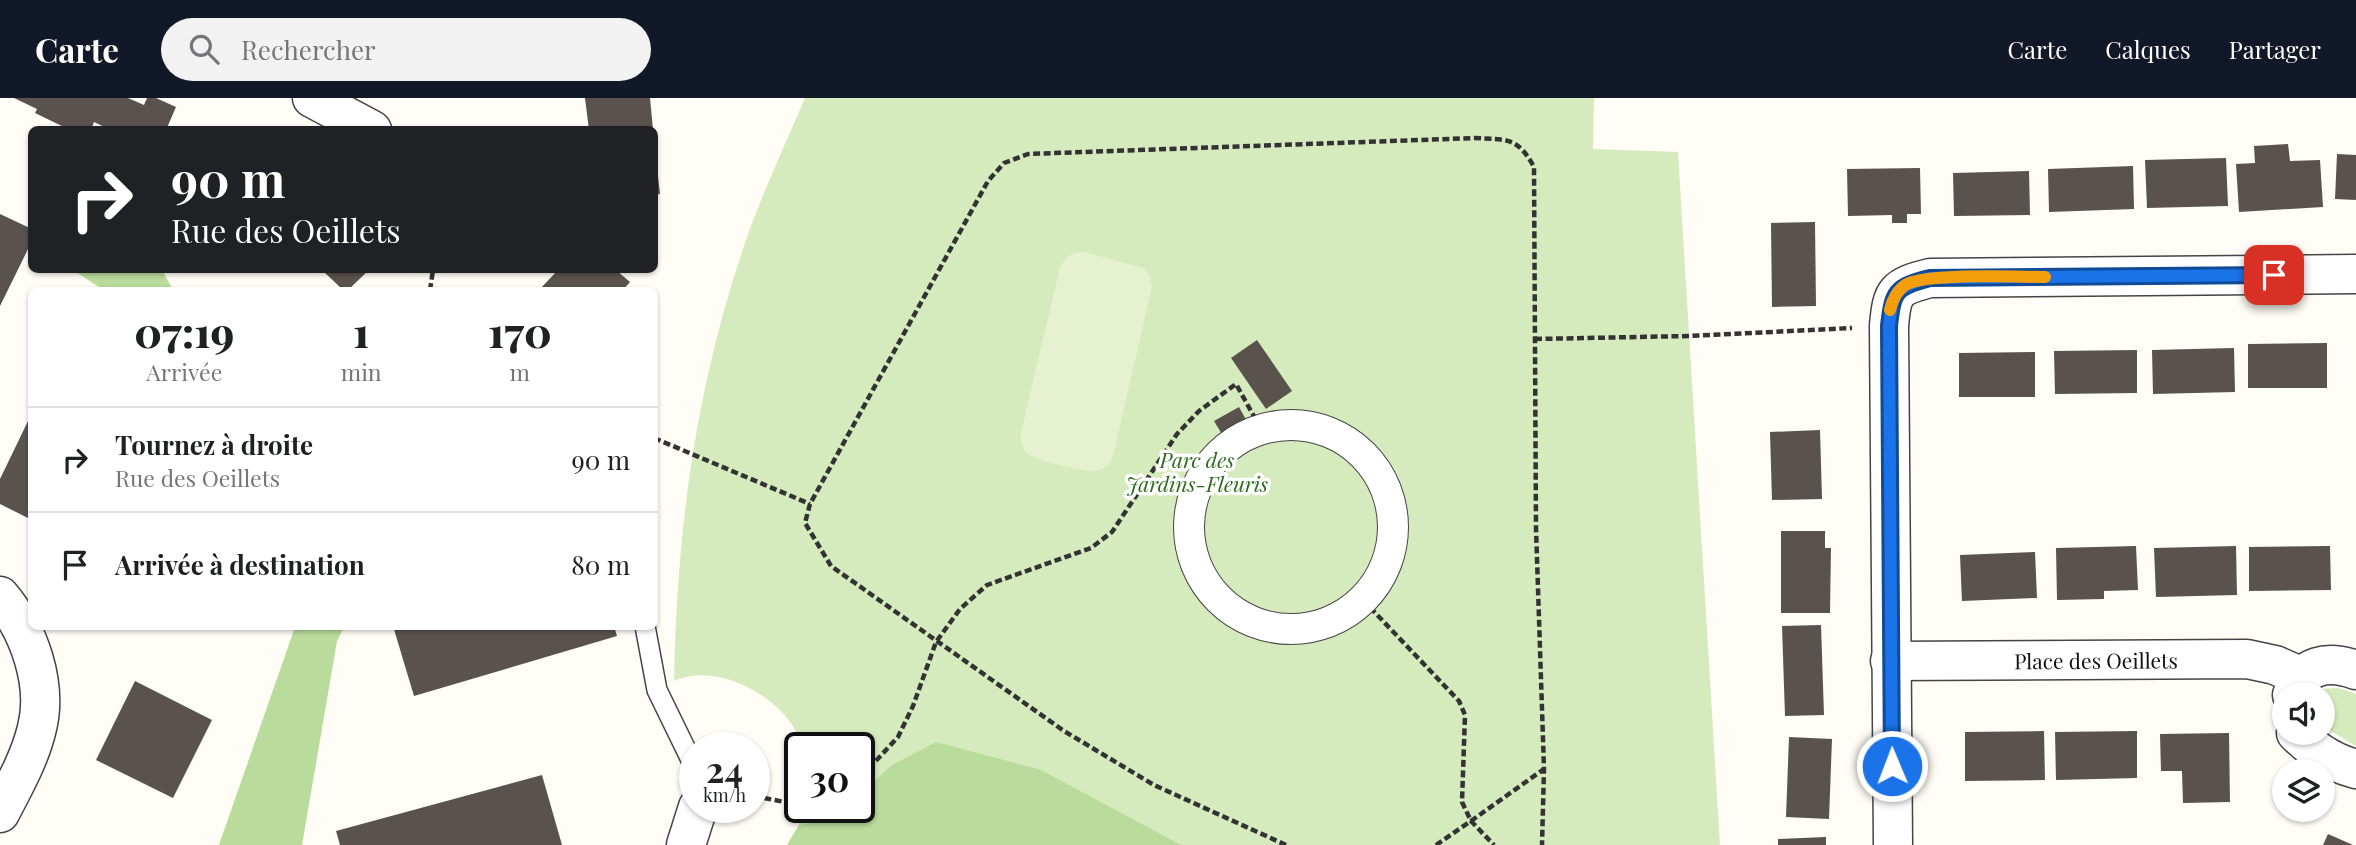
<!DOCTYPE html>
<html lang="fr">
<meta charset="utf-8">
<style>
:root{--surface:#fff;--page:#f2f2f2;--text:#202124;--muted:#757577;--line:#e0e0e0;--accent:#111827}
body{margin:0;font-family:"Playfair Display",serif;background:var(--page);color:var(--text);height:100vh;display:flex;flex-direction:column;font-size:26px;white-space:nowrap}
*{box-sizing:border-box;margin:0}
p{font-size:23px;color:var(--muted)}
.icon{flex:none;width:38px;height:38px;fill:none;stroke:currentColor;stroke-width:2;stroke-linecap:round;stroke-linejoin:round}
.map{position:relative;flex:1;overflow:hidden}
.panel{position:absolute;left:28px;top:189px;width:630px;height:343px;display:flex;flex-direction:column;background:var(--surface);border-radius:10px;box-shadow:0 2px 5px #0004}
.panel>*{flex:none}
.banner{position:absolute;left:28px;top:28px;width:630px;height:147px;border-radius:10px;box-shadow:0 2px 5px #0004;background:#202124;color:#fff;overflow:hidden}
.fabs{position:absolute;left:2272px;top:584px;display:grid;gap:14px}
.fabs a{display:grid;place-items:center;width:63px;height:63px;border-radius:50%;background:var(--surface);box-shadow:0 2px 5px #0004;font-size:35px}
.speed{position:absolute;left:679px;top:634px;display:flex;gap:14px;font-size:35px;font-weight:700;text-align:center}
.speed>*{display:grid;place-content:center;width:91px;height:91px;border-radius:50%;background:var(--surface);box-shadow:0 2px 5px #0004;line-height:1}
.speed small{font-size:18px;font-weight:400}
.speed .limit{border:4px solid #111;border-radius:10px;background:#fff;color:#111}
.pin{position:absolute;display:grid;place-items:center;width:60px;height:60px;color:#fff;margin:-30px;border-radius:14px;box-shadow:0 4px 10px #0006}
.me{position:absolute;width:77px;margin:-38px;rotate:359deg;stroke-linejoin:round;filter:drop-shadow(0 0 5px #0008)}
.turn{display:flex;align-items:center;gap:24px;height:147px;padding:0 28px;font-size:32px}
.turn .icon{width:91px;height:91px;stroke-width:2.5}
.turn b{display:block;font-size:49px;line-height:60px}
.eta{display:flex;justify-content:space-evenly;align-items:center;height:119px;text-align:center}
.eta b{font-size:42px;font-weight:800;line-height:49px}
ul{padding:0;list-style:none}
li{display:flex;align-items:center;gap:21px;height:105px;padding:0 28px;border-top:2px solid var(--line)}
li div{flex:1}
li b{display:block;font-size:26px}
li em{font-style:normal}
header{display:flex;align-items:center;gap:42px;box-sizing:border-box;height:98px;padding:0 35px;background:var(--accent);color:#fff}
header strong{font-size:33px}
nav{display:flex;gap:38px;margin-inline-start:auto;font-size:24px}
.search{width:490px;height:63px;background:var(--page);display:flex;align-items:center;gap:18px;box-sizing:border-box;padding:0 24px;border-radius:38px;color:var(--muted);font-size:26px}
.map>svg:first-child{display:block}
</style>
<header>
<strong>Carte</strong>
<div class="search"><svg class="icon" aria-label="search" viewBox="0 0 24 24"><circle cx="10" cy="10" r="6"/><path d="M15 15l6 6"/></svg>Rechercher</div>
<nav><a>Carte</a><a>Calques</a><a>Partager</a></nav>
</header>
<div class="map">
<svg width="2356" height="747" viewBox="0 0 2356 747">
<rect width="100%" height="100%" fill="#fffdf5"/>
<!-- green -->
<g fill="#d5ebbd">
<path d="M805,0H1594L1593,51L1678,54L1720,747H787L799,727L803,709H859V649H802C791,602 718,562 674,583C677,432 695,292 744,148C761,98 784,49 805,0Z"/>
<polygon points="2338,590 2356,596 2356,648 2322,628 2322,597 2316,597 2321,591"/>
</g>
<!-- forest -->
<g fill="#b9dc9c">
<polygon points="73,172 162,172 173,192 101,192 99,189"/>
<polygon points="295,529 344,529 337,543 302,747 219,747"/>
<polygon points="936,644 1041,672 1181,747 787,747 799,727 824,723 847,709 859,709 859,697 892,667"/>
</g>
<!-- pitch -->
<path fill="#e6f2cf" d="M1083,154L1144,170L1150,178L1152,188L1112,362C1107,368 1101,373 1093,373C1081,373 1035,363 1027,355C1021,349 1021,343 1021,334L1060,169C1066,158 1071,155 1083,154Z"/>
<!-- building -->
<g fill="#5a524d">
<polygon points="14,0 128,0 144,7 147,0 156,0 176,9 166,32 111,32 94,24 91,32 70,32 35,15 37,11"/>
<polygon points="585,0 650,0 653,32 589,32"/>
<polygon points="2288,46 2290,63 2320,62 2323,109 2239,114 2236,66 2255,65 2254,48"/>
<polygon points="2337,56 2356,57 2356,102 2335,101"/>
<polygon points="2226,60 2228,108 2147,110 2145,62"/>
<polygon points="654,61 656,61 660,96 654,97"/>
<polygon points="2133,68 2134,111 2049,114 2048,71"/>
<polygon points="1920,70 1921,116 1907,116 1907,125 1892,125 1892,117 1848,118 1847,71"/>
<polygon points="2029,73 2030,117 1954,118 1953,75"/>
<polygon points="0,116 32,131 32,143 0,208"/>
<polygon points="1815,124 1816,208 1772,209 1771,125"/>
<polygon points="322,172 369,172 348,192 343,192"/>
<polygon points="558,172 616,172 630,184 623,192 539,192"/>
<polygon points="1257,242 1292,293 1266,311 1231,260"/>
<polygon points="2327,245 2327,290 2248,290 2248,246"/>
<polygon points="2234,250 2235,294 2153,296 2152,252"/>
<polygon points="2137,252 2137,295 2055,296 2054,253"/>
<polygon points="2035,254 2035,299 1959,299 1959,255"/>
<polygon points="1239,309 1250,329 1226,343 1214,323"/>
<polygon points="29,321 32,322 32,422 0,406 0,381"/>
<polygon points="1820,332 1822,401 1772,402 1770,334"/>
<polygon points="1781,433 1825,433 1825,450 1831,450 1830,515 1781,515"/>
<polygon points="2136,448 2138,492 2104,493 2104,501 2057,502 2056,450"/>
<polygon points="2236,448 2237,497 2156,499 2154,450"/>
<polygon points="2330,448 2331,492 2249,493 2249,449"/>
<polygon points="2035,454 2037,500 1962,503 1960,457"/>
<polygon points="1821,527 1824,617 1785,618 1782,528"/>
<polygon points="393,528 614,528 617,538 414,598"/>
<polygon points="135,583 212,622 173,700 96,662"/>
<polygon points="2044,633 2045,682 1965,683 1965,634"/>
<polygon points="2137,633 2137,680 2056,682 2055,634"/>
<polygon points="2229,635 2230,704 2183,705 2182,673 2161,673 2160,636"/>
<polygon points="1789,639 1832,641 1829,721 1786,719"/>
<polygon points="542,677 562,747 340,747 336,733"/>
<polygon points="2328,736 2353,747 2323,747"/>
<polygon points="1826,739 1826,747 1778,747 1778,741"/>
</g>
<g fill="none" stroke-linecap="round" stroke-linejoin="round">
<!-- service casing -->
<g stroke="#444" stroke-width="22">
<polyline id="service" points="645,528 657,592 695,670"/>
</g>
<!-- pedestrian casing -->
<g stroke="#444" stroke-width="32">
<circle id="pedestrian" cx="1291" cy="429" r="102"/>
</g>
<!-- minor casing -->
<g stroke="#444" stroke-width="41">
<g id="minor">
<polyline points="312,0 372,32"/>
<path d="M0,498C29,532 48,586 37,630C30,660 14,688 0,715"/>
<path id="s1" d="M1890,563L2247,561L2275,567L2300,578"/>
<path d="M2292,597C2302,566 2328,562 2356,572"/>
<path d="M2296,635C2313,652 2332,665 2356,671"/>
<polyline points="686,747 698,709"/>
<path d="M1893,747L1889,228C1892,193 1895,189 1930,180L2356,176"/>
</g>
</g>
<!-- path -->
<g stroke="#333" stroke-width="4.5" stroke-dasharray="7 3.5" stroke-linecap="butt">
<polyline points="430,192 433,172"/>
<polyline points="1535,241 1689,238 1852,230"/>
<polyline points="654,340 810,406"/>
<polyline points="1363,502 1459,603 1465,617 1462,704 1471,723 1544,671"/>
<polyline points="859,675 873,666 898,639 913,608 936,544 960,511 987,487 1091,450 1112,434 1177,336 1199,313 1236,286 1261,331"/>
<polyline points="754,698 800,707"/>
<path d="M1286,747L1154,687L1064,633L831,468L805,425L810,406L988,83L1004,65L1028,56L1474,40C1507,42 1517,38 1534,69L1536,430L1544,671L1542,747"/>
<polyline points="1436,747 1471,723 1494,747"/>
</g>
<!-- service -->
<use href="#service" stroke="#fff" stroke-width="19"/>
<!-- pedestrian -->
<use href="#pedestrian" stroke="#fff" stroke-width="30"/>
<!-- minor -->
<use href="#minor" stroke="#fff" stroke-width="38"/>
</g>
<g fill="none" stroke-linecap="round" stroke-linejoin="round">
<!-- route casing -->
<g stroke="#114b97" stroke-width="18">
<path id="route" d="M1892,668L1889,228C1893,193 1895,189 1930,180L2274,177"/>
</g>
<!-- route -->
<use href="#route" stroke="#1a73e8" stroke-width="12"/>
<!-- slow -->
<path stroke="#f59e0b" stroke-width="12" d="M1890,212C1892,202 1898,191 1907,186C1929,175 2016,179 2045,179"/>
</g>
<g text-anchor="middle" dominant-baseline="central" stroke-width="7" stroke-linejoin="round" paint-order="stroke">
<!-- park labels -->
<g font-size="21" font-style="italic" fill="#2f6b1f" stroke="#fff">
<text x="1197" y="361">Parc des<tspan x="1197" dy="24">Jardins-Fleuris</tspan></text>
</g>
<!-- street labels -->
<g font-size="21" fill="#111" stroke="#fff">
<text stroke="none"><textPath href="#s1" startOffset="206">Place des Oeillets</textPath></text>
</g>
</g>
</svg>
<div class="fabs">
<a><svg class="icon" aria-label="sound" viewBox="0 0 24 24"><path d="M4 9h4l5-4v14l-5-4H4zM17 9q2 3 0 6"/></svg></a>
<a><svg class="icon" aria-label="layers" viewBox="0 0 24 24"><path d="M12 4l9 5-9 5-9-5zM3 14l9 5 9-5"/></svg></a>
</div>
<div class="speed"><div>24<small>km/h</small></div><div class="limit">30</div></div>
<div class="pin" style="left:2274px;top:177px;background:#d93025"><svg class="icon" aria-label="arrive" viewBox="0 0 24 24"><path d="M6 21V4h12l-3 4 3 4H6"/></svg></div>
<svg class="me" style="left:1892px;top:668px" viewBox="-20 -20 40 40"><circle r="17" fill="#1a73e8" stroke="#fff" stroke-width="3"/><path d="M0-11L8 9 0 5-8 9z" fill="#fff"/></svg>
<div class="banner">
<div class="turn"><svg class="icon" aria-label="right" viewBox="0 0 24 24"><path d="M7 20v-9h11M14 6l5 5-5 5"/></svg><div><b>90 m</b>Rue des Oeillets</div></div>
</div>
<section class="panel">
<div class="eta">
<div><b>07:19</b><p>Arrivée</p></div>
<div><b>1</b><p>min</p></div>
<div><b>170</b><p>m</p></div>
</div>
<ul>
<li><svg class="icon" aria-label="right" viewBox="0 0 24 24"><path d="M7 20v-9h11M14 6l5 5-5 5"/></svg><div><b>Tournez à droite</b><p>Rue des Oeillets</p></div><em>90 m</em></li>
<li><svg class="icon" aria-label="arrive" viewBox="0 0 24 24"><path d="M6 21V4h12l-3 4 3 4H6"/></svg><div><b>Arrivée à destination</b></div><em>80 m</em></li>
</ul>
</section>
</div>
